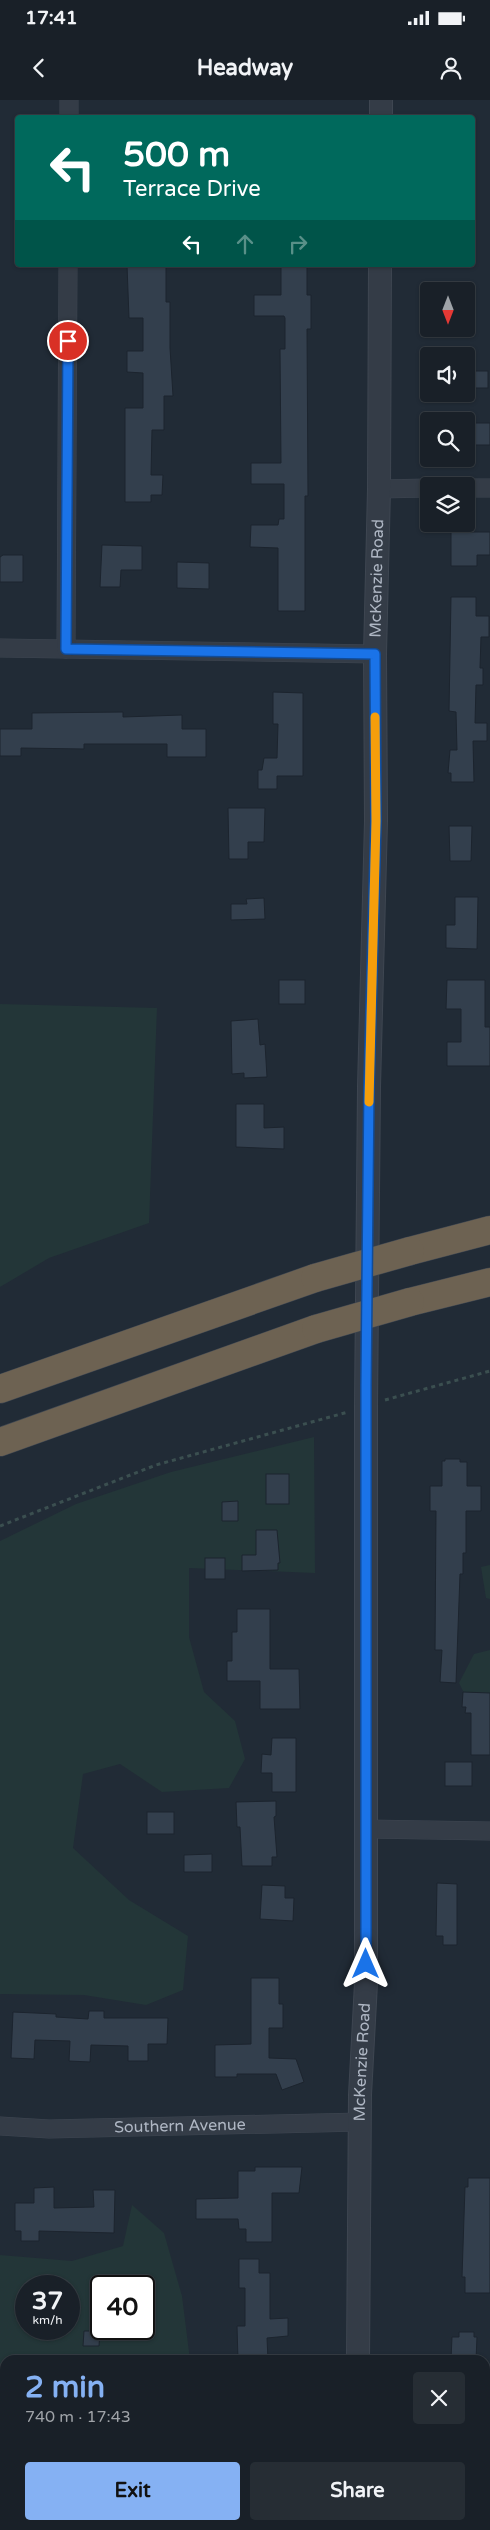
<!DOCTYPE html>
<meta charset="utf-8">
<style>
:root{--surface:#192028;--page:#262d34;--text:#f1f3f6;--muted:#9fa3a8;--line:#373e45;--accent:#85b1f3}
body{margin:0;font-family:"Varela Round",sans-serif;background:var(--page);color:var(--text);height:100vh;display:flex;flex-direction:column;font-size:19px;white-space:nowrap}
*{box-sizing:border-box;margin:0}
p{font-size:16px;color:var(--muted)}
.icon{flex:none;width:28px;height:28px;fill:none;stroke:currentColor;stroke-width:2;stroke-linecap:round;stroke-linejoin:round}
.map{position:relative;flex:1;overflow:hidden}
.details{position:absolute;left:0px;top:2255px;width:490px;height:175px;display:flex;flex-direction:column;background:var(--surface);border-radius:15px 15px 0 0;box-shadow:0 1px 4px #0004,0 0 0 1px var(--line)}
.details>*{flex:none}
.hud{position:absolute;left:15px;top:15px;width:460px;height:152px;border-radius:5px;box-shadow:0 1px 4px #0004,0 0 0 1px var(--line);background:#00695c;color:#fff;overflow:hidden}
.needle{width:32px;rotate:180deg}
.buttons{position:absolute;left:420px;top:182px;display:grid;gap:10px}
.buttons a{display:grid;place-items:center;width:55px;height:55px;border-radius:5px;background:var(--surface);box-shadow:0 1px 4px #0004,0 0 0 1px var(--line);font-size:25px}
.speed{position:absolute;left:15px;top:2175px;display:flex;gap:10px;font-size:25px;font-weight:700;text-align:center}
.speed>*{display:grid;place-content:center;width:65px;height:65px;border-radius:50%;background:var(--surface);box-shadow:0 1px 4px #0004,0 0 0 1px var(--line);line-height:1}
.speed small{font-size:12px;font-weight:400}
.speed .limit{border:2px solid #111;border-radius:8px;background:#fff;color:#111}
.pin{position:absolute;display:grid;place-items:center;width:42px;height:42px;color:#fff;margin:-21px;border:2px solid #fff;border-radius:50%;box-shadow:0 1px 5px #0007}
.me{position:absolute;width:55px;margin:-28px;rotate:0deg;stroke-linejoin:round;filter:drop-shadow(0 0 4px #0008)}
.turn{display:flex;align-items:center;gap:18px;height:105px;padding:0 25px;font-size:22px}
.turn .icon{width:65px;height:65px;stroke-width:2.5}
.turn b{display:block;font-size:35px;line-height:42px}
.lanes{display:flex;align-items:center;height:48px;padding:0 25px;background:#0003;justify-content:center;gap:25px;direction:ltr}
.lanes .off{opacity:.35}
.round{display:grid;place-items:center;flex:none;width:52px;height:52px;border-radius:5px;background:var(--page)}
.headline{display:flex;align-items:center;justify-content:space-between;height:85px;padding:0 25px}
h1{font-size:30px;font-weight:700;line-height:38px;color:var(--accent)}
.primary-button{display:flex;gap:10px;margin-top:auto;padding:10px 25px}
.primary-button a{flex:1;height:58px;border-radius:5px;background:var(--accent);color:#111;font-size:20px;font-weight:700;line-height:58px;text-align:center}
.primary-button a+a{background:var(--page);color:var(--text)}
.status{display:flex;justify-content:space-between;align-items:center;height:35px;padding:0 25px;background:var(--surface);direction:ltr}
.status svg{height:14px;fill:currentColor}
header{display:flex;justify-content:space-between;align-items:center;height:65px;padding:0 25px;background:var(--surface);font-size:22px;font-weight:700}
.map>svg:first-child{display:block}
</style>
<div class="status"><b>17:41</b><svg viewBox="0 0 49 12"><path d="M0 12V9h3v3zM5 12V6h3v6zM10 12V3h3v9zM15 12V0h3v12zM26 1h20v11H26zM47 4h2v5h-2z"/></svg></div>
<header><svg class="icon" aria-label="back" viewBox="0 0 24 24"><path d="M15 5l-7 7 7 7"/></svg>Headway<svg class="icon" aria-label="person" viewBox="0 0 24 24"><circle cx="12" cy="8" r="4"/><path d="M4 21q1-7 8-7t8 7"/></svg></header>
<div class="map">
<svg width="490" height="2430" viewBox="0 0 490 2430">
<rect width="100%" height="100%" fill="#212b36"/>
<!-- green -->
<g fill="#233638" fill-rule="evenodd">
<polygon points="0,904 157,908 149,1123 49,1158 0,1187"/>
<polygon points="314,1337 315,1473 189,1468 189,1537 204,1592 235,1621 245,1659 229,1688 162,1692 120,1664 83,1674 73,1748 129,1800 188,1836 183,1890 146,1905 84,1895 0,1894 0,1441 76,1404 171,1372"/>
<polygon points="490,1465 490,1499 486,1498 481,1467"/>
<polygon points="490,1550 490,1626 479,1623 459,1583 474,1554"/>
<path d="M132,2105L164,2133L182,2196L190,2260H5V2425H186V2430H0V2155L72,2161L123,2146ZM26,2186H69V2229H26ZM101,2186H144V2229H101Z"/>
</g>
<!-- building -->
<g fill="#333f4d" stroke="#1c242e">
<polygon points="127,165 166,165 166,202 170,202 170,248 173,296 164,296 164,330 152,330 151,375 163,375 162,395 151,395 151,402 125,402 125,308 143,308 143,273 127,272 127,251 143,251 143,218 129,218"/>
<polygon points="281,165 307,165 307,195 311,195 311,229 307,229 308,396 305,396 305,511 278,511 278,448 250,447 251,425 278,425 279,419 284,419 284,384 251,384 251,363 281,363 280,249 285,249 285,218 284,216 254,216 254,195 281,195"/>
<rect x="466" y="271" width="22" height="17"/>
<rect x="466" y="323" width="24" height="22"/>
<polygon points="451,432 490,432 490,455 477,455 477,466 451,466"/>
<polygon points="102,445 142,446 142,470 121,470 120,487 100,487"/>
<polygon points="3,455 23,455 23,482 0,482 0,457"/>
<polygon points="177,462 209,463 209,489 177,488"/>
<polygon points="451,497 476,497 476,516 489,516 489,537 481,537 480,568 483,568 483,585 476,585 475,623 487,623 487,641 473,641 474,682 451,682 451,673 448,673 450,650 457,650 456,612 449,611"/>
<polygon points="273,592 303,593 303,676 277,676 277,689 258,689 258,670 262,670 264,658 277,658 278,624 273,624"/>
<polygon points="123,612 123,617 182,615 182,629 206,629 206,657 167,657 167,644 84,644 84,649 21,648 21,656 0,656 0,629 32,629 32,613"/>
<polygon points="228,708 265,708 264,742 248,742 248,759 229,759"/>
<polygon points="449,726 472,726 471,761 450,761"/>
<polygon points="455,797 478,797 477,849 446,848 446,825 455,825"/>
<polygon points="264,798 265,819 231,820 231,804 247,804 246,799"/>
<rect x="279" y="880" width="26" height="24"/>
<polygon points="447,880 485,880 485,927 490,927 490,966 447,966 447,942 461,942 461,909 446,909"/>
<polygon points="258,919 260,945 265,944 267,977 244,978 244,973 232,974 231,921"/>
<polygon points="236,1004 264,1004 264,1028 284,1027 284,1049 236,1047"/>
<polygon points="445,1359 460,1359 460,1362 467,1362 467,1386 481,1386 481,1411 466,1411 466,1453 463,1453 463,1474 460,1474 456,1583 440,1582 442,1550 435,1550 436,1411 430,1411 430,1386 442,1386 442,1361 445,1361"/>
<rect x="266" y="1374" width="23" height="30"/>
<polygon points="238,1401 238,1421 222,1421 222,1402"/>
<polygon points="256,1430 277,1430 280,1463 278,1463 278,1470 242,1471 242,1455 256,1455"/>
<rect x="205" y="1458" width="20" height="21"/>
<polygon points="237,1509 270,1509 270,1569 299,1569 300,1609 260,1609 260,1581 227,1581 227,1561 232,1561 232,1532 237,1532"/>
<polygon points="463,1592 490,1593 490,1655 471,1655 471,1613 465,1613 466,1607 462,1607"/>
<polygon points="272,1638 296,1638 296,1692 272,1692 272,1673 261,1673 262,1654 271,1655"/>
<rect x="445" y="1662" width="27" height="24"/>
<polygon points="276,1701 276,1716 274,1717 277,1757 272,1757 272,1766 242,1766 240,1727 237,1727 236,1702"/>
<rect x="147" y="1712" width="27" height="22"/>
<polygon points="212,1754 212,1772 184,1772 184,1755"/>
<polygon points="437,1783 457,1784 457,1845 443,1845 443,1836 436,1836"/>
<polygon points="262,1785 285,1786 285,1798 294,1798 293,1821 260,1819"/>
<polygon points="251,1878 279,1878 279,1904 283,1904 283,1928 269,1928 269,1958 296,1959 304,1982 282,1990 276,1974 237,1974 237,1977 215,1977 215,1945 251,1944"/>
<polygon points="89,1911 104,1911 104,1918 168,1918 167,1944 148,1944 148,1961 128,1961 128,1946 91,1945 90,1962 69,1961 70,1941 35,1940 34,1959 11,1958 13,1912 56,1914 56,1917 88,1919"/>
<polygon points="255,2067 302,2067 299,2093 272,2093 272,2142 246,2142 246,2129 239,2129 238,2119 196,2119 196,2099 238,2098 238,2071 255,2071"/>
<polygon points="468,2078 490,2078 490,2193 465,2193 465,2177 462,2177 465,2087 468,2087"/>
<polygon points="54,2087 54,2108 94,2107 93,2090 115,2090 114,2133 39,2131 39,2141 21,2141 21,2131 15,2131 15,2103 34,2103 34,2088"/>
<polygon points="239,2159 259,2159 259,2173 270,2173 270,2219 288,2218 288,2236 267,2238 268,2260 238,2260 237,2226 245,2226 245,2188 239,2188"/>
<polygon points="84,2231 100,2231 99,2246 83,2246"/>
<polygon points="459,2232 474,2232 474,2237 477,2237 476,2260 451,2260 452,2237 459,2237"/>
</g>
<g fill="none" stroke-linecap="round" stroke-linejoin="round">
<!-- minor casing -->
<g stroke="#3e4651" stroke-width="19">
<g id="minor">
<polyline points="69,18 69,0"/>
<polyline points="466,388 490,388"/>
<polyline points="379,389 429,388"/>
<polyline points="0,548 375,554"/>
<polyline points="66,549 68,165"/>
<polyline points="366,1729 490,1731"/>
<path id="s1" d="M0,2026L49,2029L360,2022"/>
</g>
</g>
<!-- tertiary casing -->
<g stroke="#3e4651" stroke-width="24">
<g id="tertiary">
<polyline points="381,18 381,0"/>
<path id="s2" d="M358,2260L360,1995L366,1883V1306L369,987L376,721L375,554L379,389L380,165"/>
<polyline points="358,2430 358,2425"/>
</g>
</g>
<!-- motorway casing -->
<g stroke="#3f4752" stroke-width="29">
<g id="motorway">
<polyline points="410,1151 490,1130"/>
<polyline points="410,1202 490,1182"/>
<polyline points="0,1289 315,1178"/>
<polyline points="0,1342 316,1229"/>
</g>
</g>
<!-- path -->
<g stroke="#3b4f50" stroke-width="3" stroke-dasharray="4 4" stroke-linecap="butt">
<polyline points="385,1300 490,1271"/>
<polyline points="0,1426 156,1365 348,1312"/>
</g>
<!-- minor -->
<use href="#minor" stroke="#343c47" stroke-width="18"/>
<!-- tertiary -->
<use href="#tertiary" stroke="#343c47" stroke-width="22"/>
<!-- motorway -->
<use href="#motorway" stroke="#6d6252" stroke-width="28"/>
<!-- motorway-bridge casing -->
<g stroke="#3f4752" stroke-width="29" stroke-linecap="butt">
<g id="motorway-bridge">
<polyline points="315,1178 410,1151"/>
<polyline points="316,1229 410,1202"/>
</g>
</g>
<!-- motorway-bridge -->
<use href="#motorway-bridge" stroke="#6d6252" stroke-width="28"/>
</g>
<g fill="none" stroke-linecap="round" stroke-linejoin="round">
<!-- route casing -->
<g stroke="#114b97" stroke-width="12">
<polyline id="route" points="68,241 66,549 375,554 376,721 369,987 366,1286 366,1864"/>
</g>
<!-- route -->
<use href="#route" stroke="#1a73e8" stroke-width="9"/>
<!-- slow -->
<polyline stroke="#f59e0b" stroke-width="9" points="369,1002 376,721 375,617"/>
</g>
<g text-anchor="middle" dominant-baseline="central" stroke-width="5" stroke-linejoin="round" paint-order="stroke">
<!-- street labels -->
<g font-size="16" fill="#afb7c4" stroke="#1a222c">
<text stroke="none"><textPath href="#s2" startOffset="1782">McKenzie Road</textPath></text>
<text stroke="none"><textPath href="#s2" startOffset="298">McKenzie Road</textPath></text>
<text stroke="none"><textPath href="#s1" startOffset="180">Southern Avenue</textPath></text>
</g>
</g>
</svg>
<div class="buttons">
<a><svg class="needle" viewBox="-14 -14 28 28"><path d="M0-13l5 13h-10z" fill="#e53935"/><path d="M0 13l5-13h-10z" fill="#9fa3a8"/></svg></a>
<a><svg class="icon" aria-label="sound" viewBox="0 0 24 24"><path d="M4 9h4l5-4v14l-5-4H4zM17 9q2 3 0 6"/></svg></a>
<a><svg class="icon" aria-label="search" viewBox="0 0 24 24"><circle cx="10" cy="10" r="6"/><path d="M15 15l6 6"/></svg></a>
<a><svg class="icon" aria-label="layers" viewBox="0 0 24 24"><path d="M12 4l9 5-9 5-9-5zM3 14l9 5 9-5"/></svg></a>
</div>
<div class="speed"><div>37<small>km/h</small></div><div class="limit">40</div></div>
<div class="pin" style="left:68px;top:241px;background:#d93025"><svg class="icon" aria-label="arrive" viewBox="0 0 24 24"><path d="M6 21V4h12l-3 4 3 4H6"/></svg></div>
<svg class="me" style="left:366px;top:1864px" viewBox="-20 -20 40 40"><path d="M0-17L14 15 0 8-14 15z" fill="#1a73e8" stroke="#fff" stroke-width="4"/></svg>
<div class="hud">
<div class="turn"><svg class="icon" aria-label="left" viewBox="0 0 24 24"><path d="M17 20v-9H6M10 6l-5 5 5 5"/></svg><div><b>500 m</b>Terrace Drive</div></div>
<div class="lanes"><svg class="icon" aria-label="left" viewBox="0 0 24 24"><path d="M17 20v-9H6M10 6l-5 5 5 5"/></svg><svg class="icon off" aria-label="ahead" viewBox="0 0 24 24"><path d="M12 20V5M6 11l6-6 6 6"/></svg><svg class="icon off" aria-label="right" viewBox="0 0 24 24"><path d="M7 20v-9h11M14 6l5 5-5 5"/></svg></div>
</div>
<section class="details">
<div class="headline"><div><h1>2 min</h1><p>740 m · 17:43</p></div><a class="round"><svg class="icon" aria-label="close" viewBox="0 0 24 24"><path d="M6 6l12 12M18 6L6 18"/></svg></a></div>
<div class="primary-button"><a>Exit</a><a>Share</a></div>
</section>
</div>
